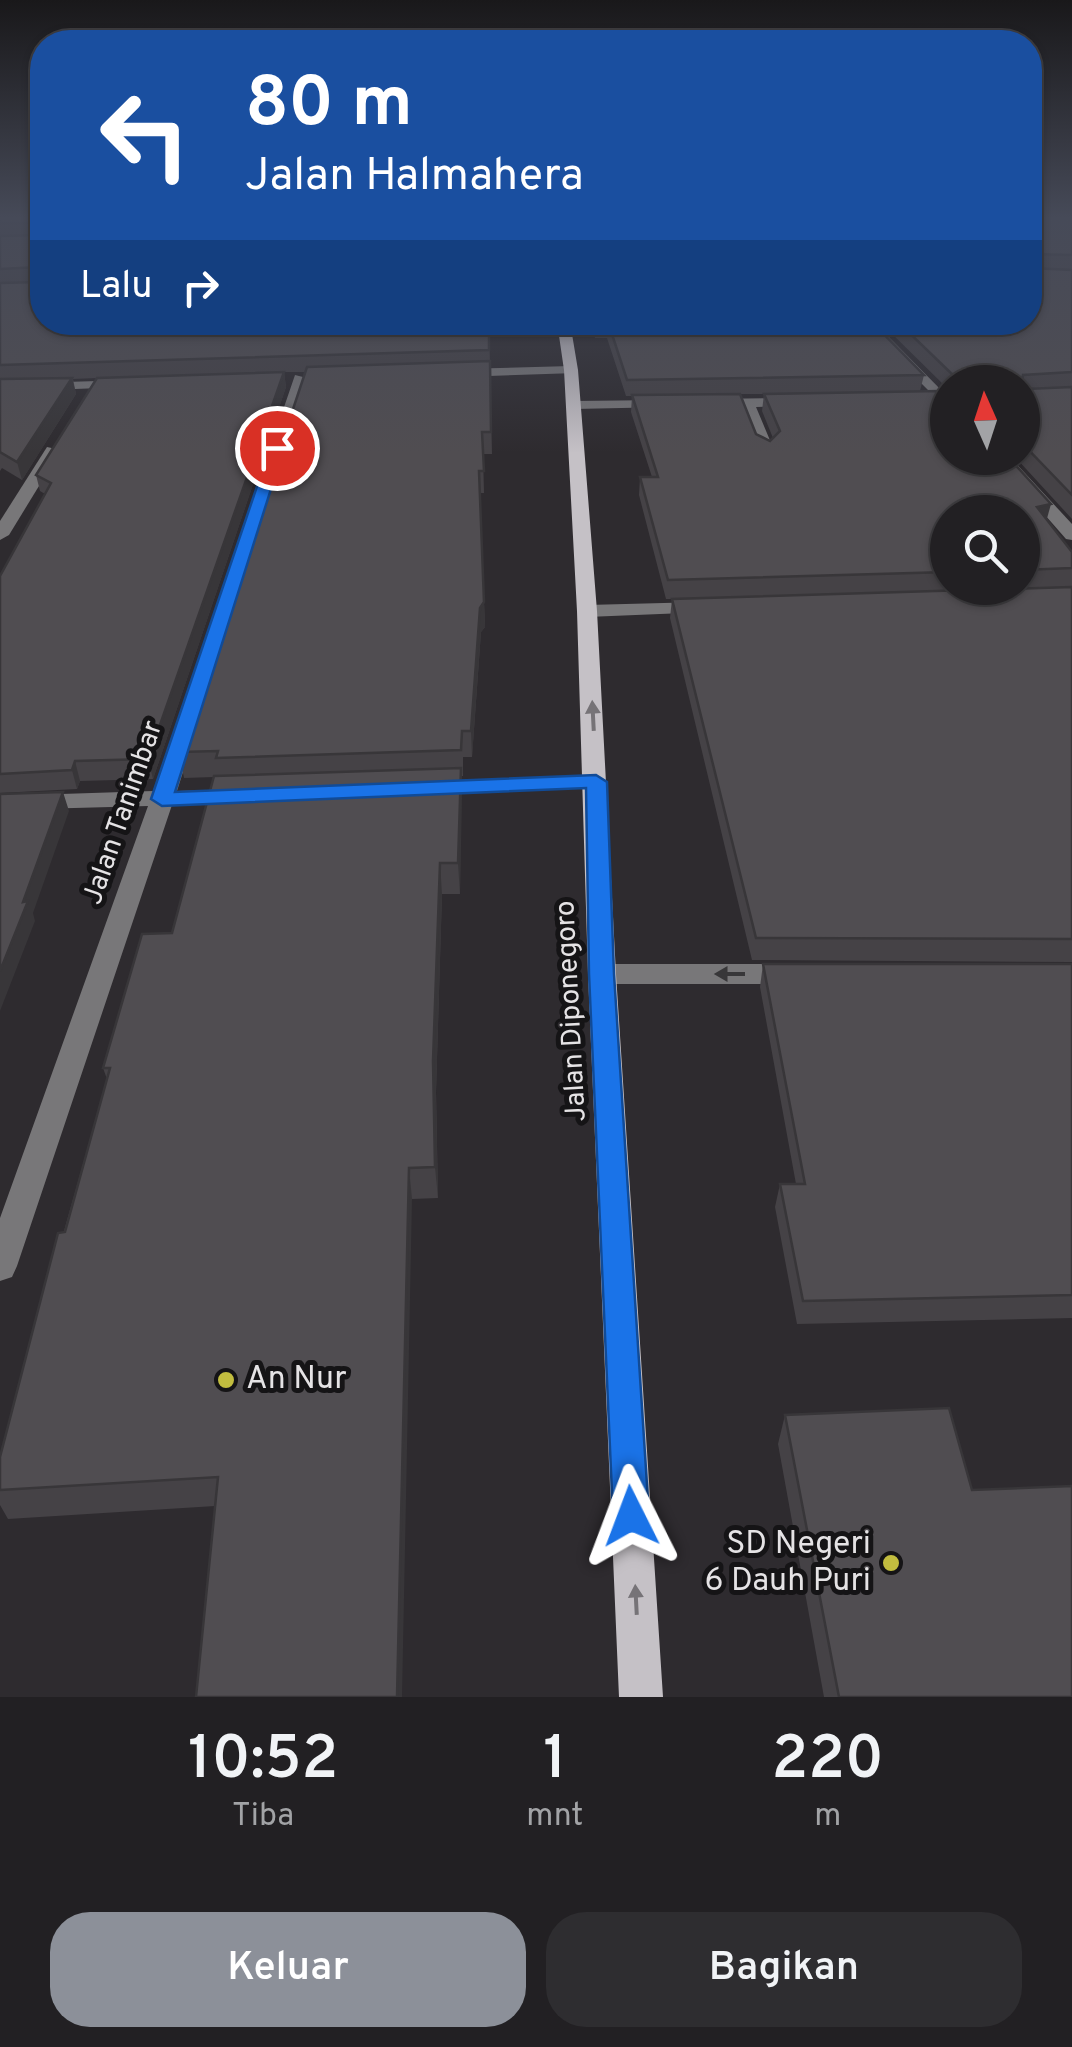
<!DOCTYPE html>
<html lang="id">
<style>
:root{--surface:#222023;--page:#2e2d30;--text:#f1f3f6;--muted:#a2a3a6;--line:#3f3e41;--accent:#8c9099}
body{margin:0;font-family:Overpass,sans-serif;background:var(--page);color:var(--text);height:100vh;display:flex;flex-direction:column;font-size:38px;white-space:nowrap}
*{box-sizing:border-box;margin:0}
p{font-size:32px;color:var(--muted)}
.icon{flex:none;width:55px;height:55px;fill:none;stroke:currentColor;stroke-width:2;stroke-linecap:round;stroke-linejoin:round}
.map{position:relative;height:1697px;overflow:hidden}
.side{display:flex;flex-direction:column;background:var(--surface);flex:1}
.side>*{flex:none}
.top-card{position:absolute;left:30px;top:30px;width:1012px;height:305px;border-radius:40px;box-shadow:0 2px 8px #0004,0 0 0 2px var(--line);background:#1a4fa0;color:#fff;overflow:hidden}
.needle{width:65px;rotate:357deg}
.buttons{position:absolute;left:930px;top:365px;display:grid;gap:20px}
.buttons a{display:grid;place-items:center;width:110px;height:110px;border-radius:50%;background:var(--surface);box-shadow:0 2px 8px #0004,0 0 0 2px var(--line);font-size:50px}
.pin{position:absolute;display:grid;place-items:center;width:85px;height:85px;color:#fff;margin:-42px;border:5px solid #fff;border-radius:50%;box-shadow:0 2px 10px #0007}
.me{position:absolute;width:110px;margin:-55px;rotate:357deg;stroke-linejoin:round;filter:drop-shadow(0 0 8px #0008)}
.turn{display:flex;align-items:center;gap:35px;height:210px;padding:0 50px;font-size:45px}
.turn .icon{width:130px;height:130px;stroke-width:2.5}
.turn b{display:block;font-size:70px;line-height:85px}
.then{display:flex;align-items:center;height:95px;padding:0 50px;background:#0003;gap:20px;font-size:38px}
.eta{display:flex;justify-content:space-evenly;align-items:center;height:170px;text-align:center}
.eta b{font-size:60px;font-weight:600;line-height:70px}
.button{display:flex;gap:20px;margin-top:auto;padding:20px 50px}
.button a{flex:1;height:115px;border-radius:40px;background:var(--accent);color:#fff;font-size:40px;font-weight:600;line-height:115px;text-align:center}
.button a+a{background:var(--page);color:var(--text)}
.map>svg:first-child{display:block}
</style>
<div class="map">
<svg width="1072" height="1697" viewBox="0 0 1072 1697">
<rect width="100%" height="100%" fill="#2e2b2f"/>
<g fill="none" stroke-linecap="round" stroke-linejoin="round">
<!-- minor -->
<g fill="#787779" fill-rule="evenodd">
<polygon points="860,322 874,322 948,397 948,410"/>
<polygon points="571,366 578,370 576,373 460,377 453,373 460,369"/>
<polygon points="295,375 307,378 177,791 242,789 254,796 242,803 172,805 17,1266 12,1277 0,1281 0,1218 148,806 0,810 0,796 153,791"/>
<polygon points="130,380 130,386 125,387 0,392 0,384"/>
<polygon points="794,398 801,402 799,405 756,407 774,450 766,455 758,450 741,407 709,407 702,403 709,399"/>
<polygon points="664,400 671,404 669,407 574,409 567,405 574,401"/>
<polygon points="47,447 61,450 9,535 0,540 0,521"/>
<polygon points="995,458 1011,458 1072,524 1072,540 1066,539"/>
<polygon points="702,602 709,604 709,612 587,617 577,611 587,605"/>
<polygon points="596,775 608,782 604,787 432,795 420,788 432,781"/>
<polygon points="602,964 792,964 802,967 806,974 802,981 792,984 602,984 592,981 588,974 592,967"/>
</g>
<!-- major -->
<polygon fill="#c5c1c6" fill-rule="evenodd" points="557,322 570,322 578,370 597,611 616,974 663,1697 619,1697 588,974 577,611 564,370"/>
</g>
<!-- wall -->
<g fill="#454246" fill-rule="evenodd">
<polygon points="0,216 42,216 489,322 492,454 483,454 484,493 480,493 485,627 481,632 472,757 463,757 463,776 461,776 460,894 442,894 436,1092 438,1198 412,1199 215,1506 8,1519 0,1505 0,1457 107,1079 103,1068 172,933 214,777 184,778 179,752 305,372 284,372 286,387 153,779 80,781 77,789 0,793 0,576 45,494 40,491 36,475 97,378 73,379 76,394 22,480 2,468 0,471"/>
<polygon points="1030,216 1072,216 1072,269 1031,268 1072,270 1072,519 1016,458 1022,458 1022,382 948,382 948,389 880,322 1030,322"/>
<path d="M591,322H872L924,375L920,391L1047,520L1072,552V962L752,960L670,618L672,599H666L639,495L640,477H652L631,412L632,396H626L607,338H595ZM740,394H764L762,411L773,438L770,441L756,434ZM948,512H1022V588H948Z"/>
<polygon points="763,964 1072,964 1072,1318 797,1324 775,1207 780,1184 796,1184 760,987"/>
<polygon points="785,1415 972,1490 1072,1697 824,1697 778,1444"/>
</g>
<!-- shaded-wall -->
<g fill="#383639">
<polygon points="284,372 286,387 153,779 148,759"/>
<polygon points="72,378 76,394 22,480 17,462"/>
<polygon points="1051,504 1046,522 1037,507"/>
<polygon points="484,602 485,627 481,632 472,757 471,731 480,608"/>
<polygon points="75,761 80,781 77,789 72,770"/>
<polygon points="461,768 462,798 460,894 458,863"/>
<polygon points="63,792 69,811 33,913 35,921 0,1011 0,971 23,902"/>
<polygon points="440,863 442,894 436,1092 438,1198 435,1167 433,1061"/>
<polygon points="409,1168 412,1199 402,1697 397,1697"/>
</g>
<!-- building -->
<g fill="#504d51" stroke="#383639" stroke-width="2.5">
<polygon points="0,216 42,216 42,322 489,322 489,350 0,365 0,283 39,282 42,279 39,267 0,269 0,236 39,235 42,223 0,223"/>
<polygon points="1030,216 1072,216 1072,255 1033,254 1030,258"/>
<polygon points="1030,263 1031,268 1072,270 1072,372 1023,375 1022,383 953,382 954,376 898,322 1030,322"/>
<polygon points="608,322 872,322 924,375 627,380"/>
<polygon points="490,361 491,432 482,432 484,471 479,471 484,602 480,608 471,731 462,731 461,750 216,758 218,751 179,752 307,367"/>
<polygon points="284,372 148,759 75,761 72,770 0,774 0,576 51,483 36,475 97,378"/>
<polygon points="72,378 17,462 0,452 0,379"/>
<polygon points="1022,386 1026,389 1072,387 1072,495 1022,443"/>
<polygon points="939,391 948,395 948,458 1009,458 1051,504 1037,507 1072,552 1072,568 1022,570 1022,512 948,512 948,572 668,580 640,477 658,477 632,395 740,394 756,434 770,441 780,431 764,394"/>
<polygon points="1072,587 1072,939 756,938 672,599"/>
<polygon points="461,768 458,863 440,863 433,1061 435,1167 409,1168 397,1697 196,1697 218,1477 0,1490 0,1457 58,1233 65,1232 110,1068 103,1068 142,934 172,933 214,776"/>
<polygon points="63,792 23,902 28,901 0,971 0,794"/>
<polygon points="763,964 1072,964 1072,1295 803,1301 780,1184 805,1184"/>
<polygon points="949,1408 972,1490 1072,1486 1072,1697 839,1697 785,1415"/>
</g>
<!-- one-way arrows -->
<defs><path id="oneway-solid" d="M-6-.8H1V-3.2L6.5 0L1 3.2V.8H-6Z" transform="scale(2.5)"/></defs>
<g fill="#767377">
<use href="#oneway-solid" transform="translate(593 716) rotate(-93)"/>
<use href="#oneway-solid" transform="translate(636 1600) rotate(-93)"/>
</g>
<use fill="#383739" href="#oneway-solid" transform="translate(730 974) rotate(180)"/>
<!-- sky -->
<linearGradient id="sky" x2="0" y2="1"><stop stop-color="#19181a"/><stop offset="0.48" stop-color="#464a58"/><stop offset="1" stop-color="#464a58" stop-opacity="0"/></linearGradient>
<rect width="1072" height="453" fill="url(#sky)"/>
<!-- route -->
<polygon fill="#1a73e8" stroke="#114b97" stroke-width="2.5" points="277,444 284,448 175,792 596,775 607,782 614,974 649,1516 644,1529 631,1534 618,1529 613,1516 589,974 586,788 162,806 151,799 270,448"/>
<!-- markers -->
<g fill="#c2bd3f" stroke="#151416" stroke-width="4">
<circle cx="226" cy="1380" r="10"/>
<circle cx="891" cy="1563" r="10"/>
</g>
<g text-anchor="middle" dominant-baseline="central" stroke-width="10" stroke-linejoin="round" paint-order="stroke">
<!-- street labels -->
<g font-size="28" fill="#e5e3e5" stroke="#151416">
<text transform="translate(124 813) rotate(-71)">Jalan Tanimbar</text>
<text transform="translate(572 1011) rotate(-93)">Jalan Diponegoro</text>
</g>
<!-- near-poi labels -->
<g font-size="32" fill="#e5e3e5" stroke="#151416" text-anchor="start">
<text x="246" y="1380">An Nur</text>
<text x="871" y="1545" text-anchor="end">SD Negeri<tspan x="871" dy="37">6 Dauh Puri</tspan></text>
</g>
</g>
</svg>
<div class="buttons">
<a><svg class="needle" viewBox="-14 -14 28 28"><path d="M0-13l5 13h-10z" fill="#e53935"/><path d="M0 13l5-13h-10z" fill="#a2a3a6"/></svg></a>
<a><svg class="icon" aria-label="search" viewBox="0 0 24 24"><circle cx="10" cy="10" r="6"/><path d="M15 15l6 6"/></svg></a>
</div>
<div class="pin" style="left:277px;top:448px;background:#d93025"><svg class="icon" aria-label="arrive" viewBox="0 0 24 24"><path d="M6 21V4h12l-3 4 3 4H6"/></svg></div>
<svg class="me" style="left:631px;top:1516px" viewBox="-20 -20 40 40"><path d="M0-17L14 15 0 8-14 15z" fill="#1a73e8" stroke="#fff" stroke-width="4"/></svg>
<div class="top-card">
<div class="turn"><svg class="icon" aria-label="left" viewBox="0 0 24 24"><path d="M17 20v-9H6M10 6l-5 5 5 5"/></svg><div><b>80 m</b>Jalan Halmahera</div></div>
<div class="then">Lalu<svg class="icon" aria-label="right" viewBox="0 0 24 24"><path d="M7 20v-9h11M14 6l5 5-5 5"/></svg></div>
</div>
</div>
<section class="side">
<div class="eta">
<div><b>10:52</b><p>Tiba</p></div>
<div><b>1</b><p>mnt</p></div>
<div><b>220</b><p>m</p></div>
</div>
<div class="button"><a>Keluar</a><a>Bagikan</a></div>
</section>
